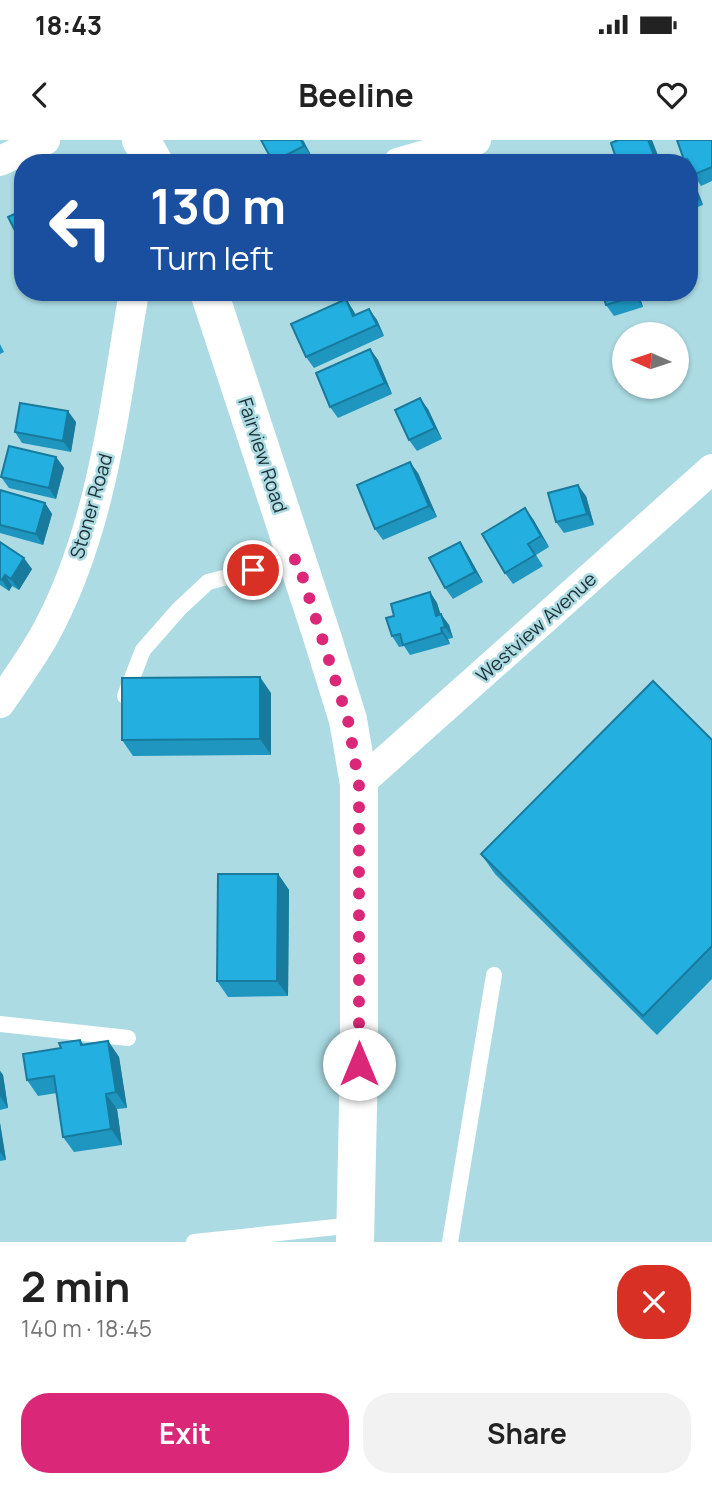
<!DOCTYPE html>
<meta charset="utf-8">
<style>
:root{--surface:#fff;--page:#f2f2f2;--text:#222;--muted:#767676;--accent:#db2777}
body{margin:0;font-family:Manrope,sans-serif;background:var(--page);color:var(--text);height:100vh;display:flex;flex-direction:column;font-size:26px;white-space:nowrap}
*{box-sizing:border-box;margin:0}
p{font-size:23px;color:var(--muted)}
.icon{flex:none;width:38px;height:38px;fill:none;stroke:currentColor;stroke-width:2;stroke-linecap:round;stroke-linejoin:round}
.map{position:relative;height:1102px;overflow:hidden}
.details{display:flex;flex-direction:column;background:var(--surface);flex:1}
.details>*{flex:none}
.banner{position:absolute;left:14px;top:14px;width:684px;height:147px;border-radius:28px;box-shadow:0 2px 5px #0004;background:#1a4fa0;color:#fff;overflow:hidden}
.needle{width:46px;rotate:273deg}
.controls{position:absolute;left:612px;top:182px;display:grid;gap:14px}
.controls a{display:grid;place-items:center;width:77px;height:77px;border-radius:50%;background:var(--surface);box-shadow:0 2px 5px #0004;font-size:35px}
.pin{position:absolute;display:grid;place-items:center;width:60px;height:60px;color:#fff;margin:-30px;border:4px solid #fff;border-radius:50%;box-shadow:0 2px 7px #0007}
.me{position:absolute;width:77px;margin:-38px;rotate:0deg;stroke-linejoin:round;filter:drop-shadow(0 0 5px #0008)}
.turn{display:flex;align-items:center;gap:24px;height:147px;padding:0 21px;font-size:32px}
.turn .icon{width:91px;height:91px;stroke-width:2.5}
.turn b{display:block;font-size:49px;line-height:60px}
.round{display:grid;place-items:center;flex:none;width:74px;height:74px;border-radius:28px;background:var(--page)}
.headline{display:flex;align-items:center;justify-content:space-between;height:119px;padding:0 21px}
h1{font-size:42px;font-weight:700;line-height:52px}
.primary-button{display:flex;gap:14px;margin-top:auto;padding:14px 21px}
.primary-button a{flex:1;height:80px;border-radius:28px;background:var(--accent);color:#fff;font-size:28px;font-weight:700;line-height:80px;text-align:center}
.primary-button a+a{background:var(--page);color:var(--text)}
.status{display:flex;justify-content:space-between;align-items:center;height:49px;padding:0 35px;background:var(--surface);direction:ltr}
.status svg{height:19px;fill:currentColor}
header{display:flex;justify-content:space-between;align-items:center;height:91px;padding:0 21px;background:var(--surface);font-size:32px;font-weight:700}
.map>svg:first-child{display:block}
</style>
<div class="status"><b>18:43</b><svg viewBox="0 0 49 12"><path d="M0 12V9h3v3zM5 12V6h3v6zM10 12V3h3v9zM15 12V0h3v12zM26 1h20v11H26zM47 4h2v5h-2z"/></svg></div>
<header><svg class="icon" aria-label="back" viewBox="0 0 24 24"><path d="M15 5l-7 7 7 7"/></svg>Beeline<svg class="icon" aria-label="heart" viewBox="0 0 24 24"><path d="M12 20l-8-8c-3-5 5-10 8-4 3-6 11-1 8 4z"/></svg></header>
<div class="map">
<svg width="712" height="1102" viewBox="0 0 712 1102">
<rect width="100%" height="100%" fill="#acdbe3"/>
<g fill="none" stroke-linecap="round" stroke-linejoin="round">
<!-- service -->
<g stroke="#fff" stroke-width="16">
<polyline points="125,556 143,510 179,469 208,442 297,419"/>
<polyline points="0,884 128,898"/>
<polyline points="194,1102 355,1085"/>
<polyline points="450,1102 494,835"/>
</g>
<!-- minor -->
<g stroke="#fff" stroke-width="30">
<polyline points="0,21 45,0"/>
<polyline points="398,23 476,0"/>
<path d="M0,563C15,541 31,519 44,496C102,391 114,269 134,152"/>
<polyline points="359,644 712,329"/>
</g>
<!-- secondary -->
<g stroke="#fff" stroke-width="38">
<polyline points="141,0 154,23"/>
<polyline points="209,152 321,493 348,580 359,644 359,924 355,1102"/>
</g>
</g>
<!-- wall -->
<g fill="#1e96c0">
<polygon points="261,0 303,0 312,17 300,23 273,23"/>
<polygon points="712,0 712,41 701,46 690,28 690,23 686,23 684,20"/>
<polygon points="690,32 692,36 703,65 690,70"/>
<polygon points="638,152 643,167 614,176 606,165"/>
<polygon points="346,159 356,175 369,169 377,180 384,196 314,228 306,217"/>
<polygon points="0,204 4,212 0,214"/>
<polygon points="370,209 378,220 392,254 338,278 330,267"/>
<polygon points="428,269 442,299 417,311 409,300"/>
<polygon points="76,282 71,312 22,303 15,292"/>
<polygon points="56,317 64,328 56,359 9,348 1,337"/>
<polygon points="418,333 437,377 383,400 375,389"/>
<polygon points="0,350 45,363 52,374 43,405 0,393"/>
<polygon points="586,356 594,385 564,393 556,382"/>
<polygon points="533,379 549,407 536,415 543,426 513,444 505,433"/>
<polygon points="0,402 32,429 19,450 12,446 9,451 0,445"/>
<polygon points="460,402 467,413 483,442 453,459 445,448"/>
<polygon points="430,452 437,463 441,475 449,485 453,498 448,499 450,504 410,515 404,506 399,507 392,496 394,476"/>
<polygon points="271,553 271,615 133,616 122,600"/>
<polygon points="712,600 712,839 657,895 495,734 481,714"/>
<polygon points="278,734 289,750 288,856 228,857 217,841"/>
<polygon points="80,900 84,905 108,901 119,917 127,968 117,969 122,1005 74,1012 63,997 57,953 38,956 27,940 61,908"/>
<polygon points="0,931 3,935 8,968 0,970"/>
<polygon points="0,983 6,1020 0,1021"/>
</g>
<!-- shaded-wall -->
<g fill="#187a9c">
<polygon points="301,0 303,0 312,17 304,6"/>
<polygon points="648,0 652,0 661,23 657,23"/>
<polygon points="690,32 692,36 703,65 699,59"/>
<polygon points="634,152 638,152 643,167 635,156"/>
<polygon points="346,159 353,170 361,187 353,176"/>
<polygon points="369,169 377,180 384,196 377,185"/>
<polygon points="370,209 378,220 392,254 385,243"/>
<polygon points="420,258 428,269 442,299 435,288"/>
<polygon points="68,271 76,282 71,312 63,301"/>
<polygon points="56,317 64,328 56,359 49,348"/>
<polygon points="410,322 418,333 437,377 429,366"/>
<polygon points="578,345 586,356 594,385 587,374"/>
<polygon points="45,363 52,374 43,405 36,394"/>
<polygon points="525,368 533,379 549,407 541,396"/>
<polygon points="460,402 467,413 483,442 475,432"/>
<polygon points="24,418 32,429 19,450 11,439"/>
<polygon points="5,435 12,446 9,451 2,440"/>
<polygon points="430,452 437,463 444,487 436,476"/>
<polygon points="441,474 449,485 453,498 445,487"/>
<polygon points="441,488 448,499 450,504 442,493"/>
<polygon points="260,537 271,553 271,615 260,599"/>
<polygon points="278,734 289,750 288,856 277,841"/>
<polygon points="108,901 119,917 127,968 116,952"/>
<polygon points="0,931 3,935 8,968 0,956"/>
<polygon points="106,954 117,969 122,1005 111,989"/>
<polygon points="0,983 6,1020 0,1012"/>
</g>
<!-- building -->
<g fill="#23afdf" stroke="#187a9c" stroke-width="2">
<polygon points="261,0 301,0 304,6 273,22"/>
<polygon points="618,0 648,0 657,23 615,23 613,16 615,15 611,3"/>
<polygon points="677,0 712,0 712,27 693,35 690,23 687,19 684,20"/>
<polygon points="690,33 699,59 690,63"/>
<polygon points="23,70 23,106 8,77"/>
<polygon points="602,152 634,152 635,156 606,165"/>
<polygon points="346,159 353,176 369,169 377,185 306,217 291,184"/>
<polygon points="370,209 385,243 330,267 316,233"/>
<polygon points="420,258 435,288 409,300 395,270"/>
<polygon points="20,263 68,271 63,301 15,292"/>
<polygon points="9,306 56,317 49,348 1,337"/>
<polygon points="410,322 429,366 375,389 357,345"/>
<polygon points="578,345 587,374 556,382 548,353"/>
<polygon points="0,350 45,363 36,394 0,385"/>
<polygon points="525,368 541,396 528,404 535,415 505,433 482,394"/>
<polygon points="0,402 24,418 11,439 5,435 2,440 0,439"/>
<polygon points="460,402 475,432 445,448 429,418"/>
<polygon points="430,452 436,476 441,474 445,487 441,488 442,493 403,505 400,494 392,496 386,478 394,476 391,464"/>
<polygon points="260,537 260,599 122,600 122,538"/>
<polygon points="653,541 712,600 712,806 643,876 481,714"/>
<polygon points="218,734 278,734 277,841 217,841"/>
<polygon points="80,900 81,905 108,901 116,952 106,954 111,989 63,997 54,936 27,940 23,914 61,908 59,903"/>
</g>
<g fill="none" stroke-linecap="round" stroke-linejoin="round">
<!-- route -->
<polyline stroke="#db2777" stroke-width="12" stroke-dasharray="0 21.6" points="253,430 297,419 348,580 359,644 359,924"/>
</g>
<g text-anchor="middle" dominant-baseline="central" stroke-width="5" stroke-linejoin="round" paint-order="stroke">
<!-- street labels -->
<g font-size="19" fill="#1d3033" stroke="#acdbe3">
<text transform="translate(263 315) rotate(72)">Fairview Road</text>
<text transform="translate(91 366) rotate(-74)">Stoner Road</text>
<text transform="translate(536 487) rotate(-42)">Westview Avenue</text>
</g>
</g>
</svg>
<div class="controls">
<a><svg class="needle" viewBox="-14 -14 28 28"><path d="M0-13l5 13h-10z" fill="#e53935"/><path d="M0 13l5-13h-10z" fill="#767676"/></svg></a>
</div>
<div class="pin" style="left:253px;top:430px;background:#d93025"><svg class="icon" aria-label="arrive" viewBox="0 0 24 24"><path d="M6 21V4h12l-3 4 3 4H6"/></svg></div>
<svg class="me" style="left:359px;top:924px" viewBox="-20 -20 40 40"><circle r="19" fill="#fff"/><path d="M0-13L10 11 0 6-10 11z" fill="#db2777"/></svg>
<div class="banner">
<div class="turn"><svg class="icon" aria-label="left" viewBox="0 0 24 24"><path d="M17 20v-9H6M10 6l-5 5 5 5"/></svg><div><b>130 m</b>Turn left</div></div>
</div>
</div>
<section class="details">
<div class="headline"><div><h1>2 min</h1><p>140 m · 18:45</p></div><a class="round" style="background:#d93025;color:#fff"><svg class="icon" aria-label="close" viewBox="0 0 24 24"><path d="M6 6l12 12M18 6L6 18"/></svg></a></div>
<div class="primary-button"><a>Exit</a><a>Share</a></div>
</section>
